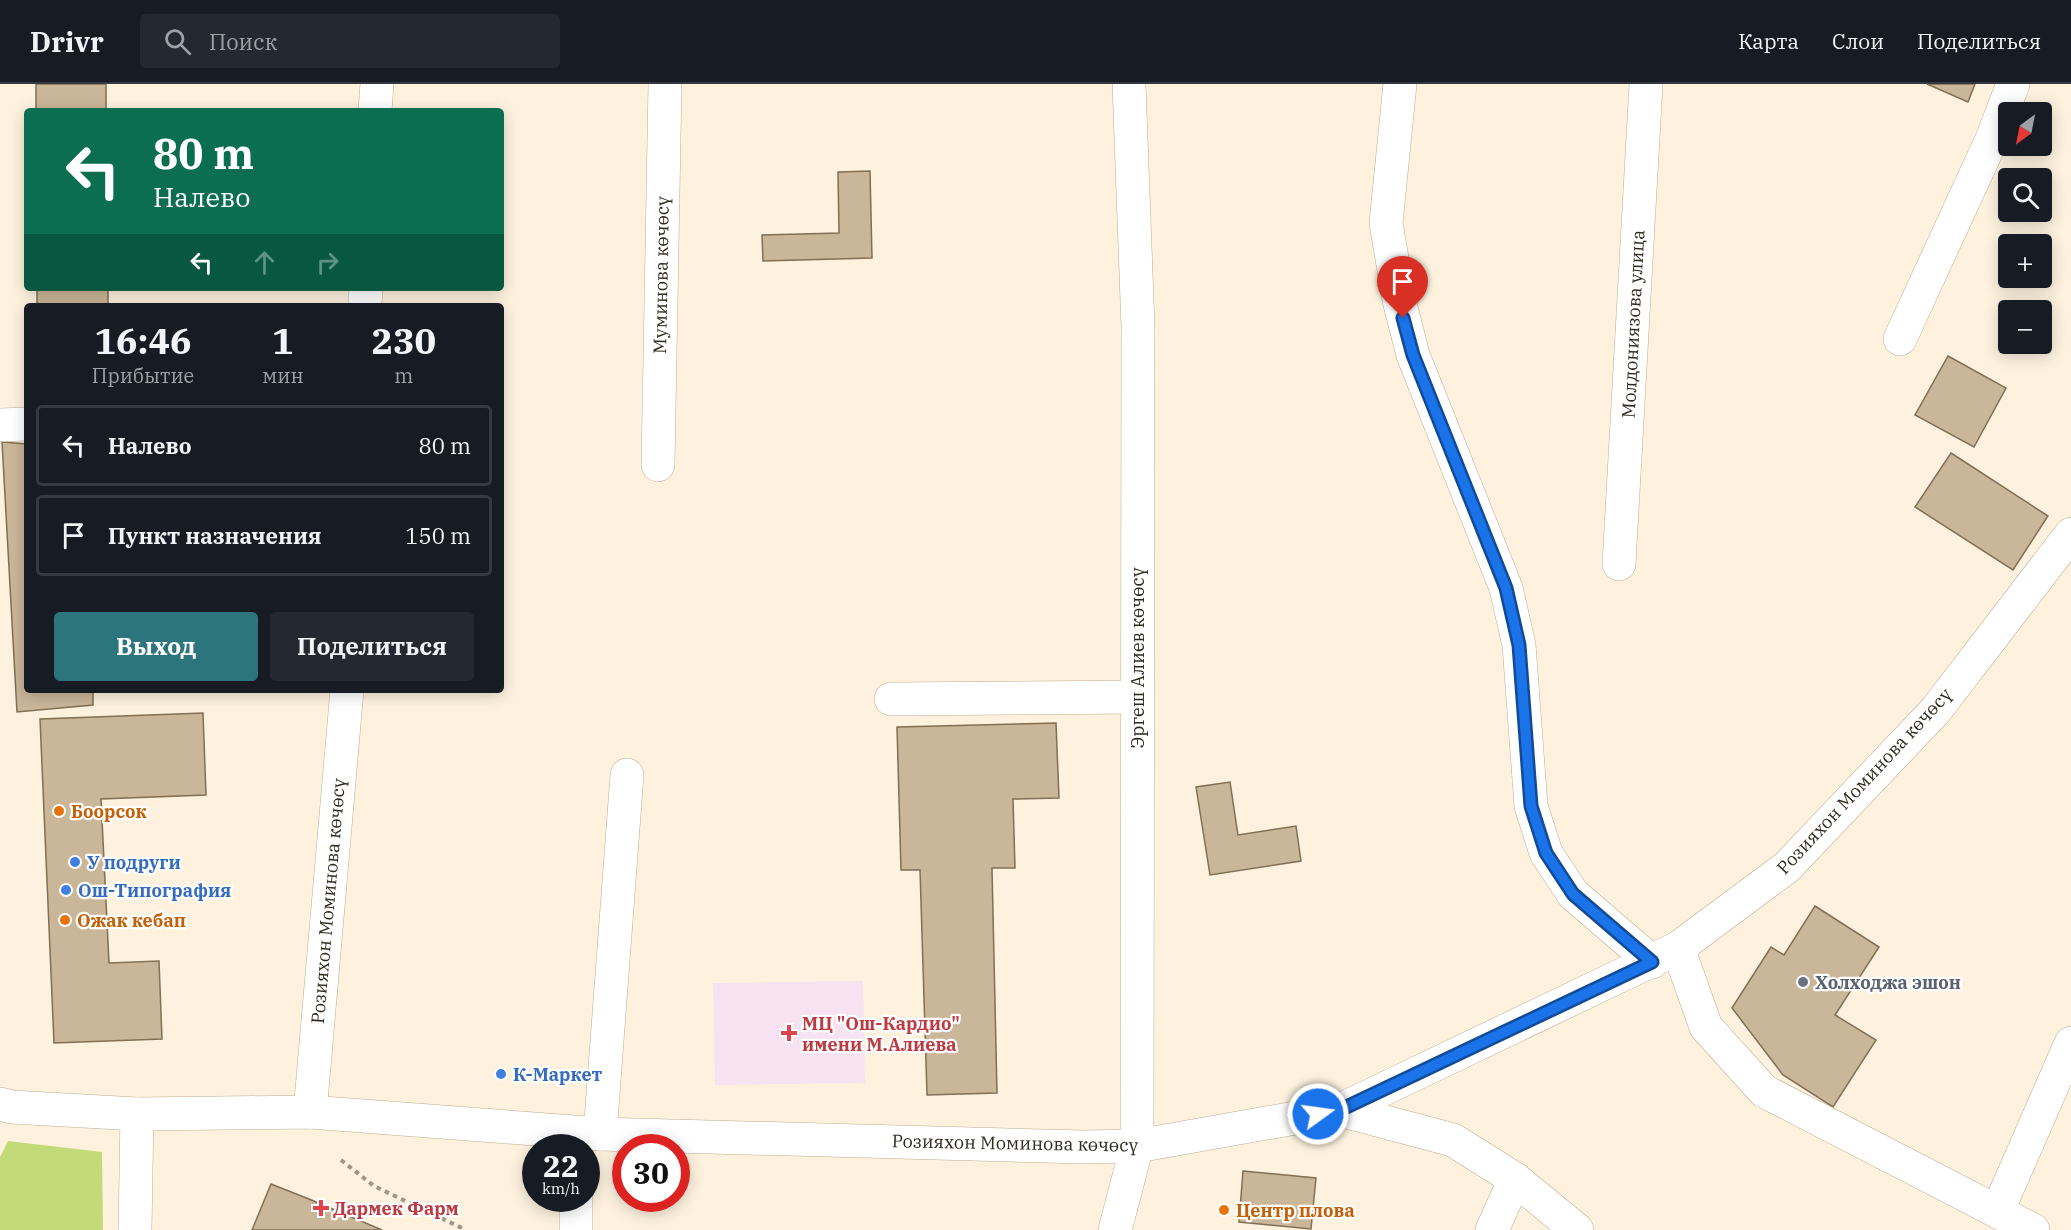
<!DOCTYPE html>
<html lang="ru">
<meta charset="utf-8">
<style>
:root{--surface:#171b24;--page:#242831;--text:#f1f3f6;--muted:#9ea1a6;--line:#363941;--accent:#2c757c}
body{margin:0;font-family:"IBM Plex Serif",serif;background:var(--page);color:var(--text);height:100vh;display:flex;flex-direction:column;font-size:22px;white-space:nowrap}
*{box-sizing:border-box;margin:0}
p{font-size:20px;color:var(--muted)}
.icon{flex:none;width:33px;height:33px;fill:none;stroke:currentColor;stroke-width:2;stroke-linecap:round;stroke-linejoin:round}
.map{position:relative;flex:1;overflow:hidden}
.drawer{position:absolute;left:24px;top:219px;width:480px;height:390px;display:flex;flex-direction:column;background:var(--surface);border-radius:6px;box-shadow:0 3px 15px #0003}
.drawer>*{flex:none}
.top-card{position:absolute;left:24px;top:24px;width:480px;height:183px;border-radius:6px;box-shadow:0 3px 15px #0003;background:#0b6e4f;color:#fff;overflow:hidden}
.needle{width:39px;rotate:212deg}
.fabs{position:absolute;left:1998px;top:18px;display:grid;gap:12px}
.fabs a{display:grid;place-items:center;width:54px;height:54px;border-radius:6px;background:var(--surface);box-shadow:0 3px 15px #0003;font-size:30px}
.speed{position:absolute;left:522px;top:1050px;display:flex;gap:12px;font-size:30px;font-weight:700;text-align:center}
.speed>*{display:grid;place-content:center;width:78px;height:78px;border-radius:50%;background:var(--surface);box-shadow:0 3px 15px #0003;line-height:1}
.speed small{font-size:15px;font-weight:400}
.speed .limit{border:9px solid #d22;background:#fff;color:#111}
.pin{position:absolute;display:grid;place-items:center;width:51px;height:51px;color:#fff;margin:-62px -26px;border-radius:50% 50% 50% 0;rotate:-45deg;box-shadow:0 0 6px #0007}
.pin .icon{rotate:45deg}
.me{position:absolute;width:66px;margin:-33px;rotate:76deg;stroke-linejoin:round;filter:drop-shadow(0 0 4px #0008)}
.turn{display:flex;align-items:center;gap:21px;height:126px;padding:0 30px;font-size:27px}
.turn .icon{width:78px;height:78px;stroke-width:2.5}
.turn b{display:block;font-size:42px;line-height:51px}
.lanes{display:flex;align-items:center;height:57px;padding:0 30px;background:#0003;justify-content:center;gap:30px;direction:ltr}
.lanes .off{opacity:.35}
.eta{display:flex;justify-content:space-evenly;align-items:center;height:102px;text-align:center}
.eta b{font-size:36px;font-weight:700;line-height:42px}
.cta{display:flex;gap:12px;margin-top:auto;padding:12px 30px}
.cta a{flex:1;height:69px;border-radius:6px;background:var(--accent);color:#fff;font-size:24px;font-weight:700;line-height:69px;text-align:center}
.cta a+a{background:var(--page);color:var(--text)}
ul{padding:0;list-style:none}
li{display:flex;align-items:center;gap:18px;height:81px;margin:0 12px 9px;padding:0 18px;border:3px solid var(--line);border-radius:6px}
li div{flex:1}
li b{display:block;font-size:22px}
li em{font-style:normal}
header{display:flex;align-items:center;gap:36px;box-sizing:border-box;height:84px;padding:0 30px;background:var(--surface);border-bottom:2px solid var(--line)}
header strong{font-size:28px}
nav{display:flex;gap:33px;margin-inline-start:auto;font-size:21px}
.search{width:420px;height:54px;background:var(--page);display:flex;align-items:center;gap:15px;box-sizing:border-box;padding:0 21px;border-radius:6px;color:var(--muted);font-size:22px}
.map>svg:first-child{display:block}
</style>
<header>
<strong>Drivr</strong>
<div class="search"><svg class="icon" aria-label="search" viewBox="0 0 24 24"><circle cx="10" cy="10" r="6"/><path d="M15 15l6 6"/></svg>Поиск</div>
<nav><a>Карта</a><a>Слои</a><a>Поделиться</a></nav>
</header>
<div class="map">
<svg width="2071" height="1146" viewBox="0 0 2071 1146">
<rect width="100%" height="100%" fill="#fef2df"/>
<!-- medical -->
<polygon fill="#f7e2f2" points="863,897 865,999 715,1001 713,899"/>
<!-- green -->
<polygon fill="#c3da79" points="8,1057 102,1068 103,1146 0,1146 0,1073"/>
<!-- building -->
<g fill="#cab699" stroke="#826f54" stroke-width="1.5">
<rect x="36" y="0" width="70" height="27"/>
<polygon points="1927,0 1975,0 1968,18"/>
<polygon points="870,87 872,174 763,177 762,151 839,149 838,88"/>
<rect x="37" y="204" width="71" height="18"/>
<polygon points="1948,272 2006,304 1974,363 1915,331"/>
<polygon points="2,358 27,360 27,606 93,606 93,621 17,628"/>
<polygon points="1951,369 2048,432 2013,486 1915,423"/>
<polygon points="203,629 206,711 101,715 109,879 159,877 162,955 54,959 40,635"/>
<polygon points="1056,639 1059,714 1013,715 1015,784 992,784 997,1009 927,1011 920,786 901,786 897,643"/>
<polygon points="1230,698 1238,751 1296,742 1301,777 1210,791 1196,703"/>
<polygon points="1815,822 1879,863 1835,931 1876,956 1833,1023 1783,991 1732,924 1771,863 1784,871"/>
<polygon points="1243,1087 1316,1094 1311,1145 1239,1138"/>
<polygon points="271,1100 309,1115 382,1146 252,1146"/>
</g>
<g fill="none" stroke-linecap="round" stroke-linejoin="round">
<!-- minor casing -->
<g stroke="#beab8e" stroke-width="34">
<g id="minor">
<polyline points="1400,0 1386,139 1399,216 1413,271 1506,504 1519,561 1531,722 1546,769 1573,810 1652,878"/>
<polyline points="375,27 377,0"/>
<polyline points="365,222 366,204"/>
<polyline points="1900,255 1992,55 2013,0"/>
<polyline points="0,341 27,340"/>
<polyline points="658,381 665,0"/>
<polyline points="1619,480 1646,0"/>
<polyline points="891,615 1136,613"/>
<polyline points="1678,864 1706,943 1764,1007 2033,1146"/>
<polyline points="0,1020 12,1023 137,1030 310,1028 600,1050 1083,1063 1137,1062 1340,1026 1678,864 1787,783 1936,626 2071,450"/>
<polyline points="1340,1026 1453,1056 1515,1095 1577,1146"/>
<polyline points="310,1028 347,606"/>
<polyline points="600,1050 627,691"/>
<polyline points="1998,1126 2071,959"/>
<polyline points="135,1146 137,1030"/>
<polyline points="576,1146 576,1114"/>
<polyline points="1115,1146 1137,1062 1138,243 1129,0"/>
<polyline points="1492,1146 1515,1095"/>
</g>
</g>
<!-- path -->
<polyline stroke="#a09687" stroke-width="4" stroke-dasharray="4.5 4.5" stroke-linecap="butt" points="341,1076 374,1102 466,1146"/>
<!-- minor -->
<use href="#minor" stroke="#fff" stroke-width="33"/>
</g>
<g fill="none" stroke-linecap="round" stroke-linejoin="round">
<!-- route casing -->
<g stroke="#114b97" stroke-width="15">
<polyline id="route" points="1318,1030 1340,1026 1652,878 1573,810 1546,769 1531,722 1519,561 1506,504 1413,271 1403,234"/>
</g>
<!-- route -->
<use href="#route" stroke="#1a73e8" stroke-width="10"/>
</g>
<!-- markers -->
<g fill="#e8710a" stroke="#fff" stroke-width="2">
<circle cx="59" cy="727" r="6"/>
<circle cx="65" cy="836" r="6"/>
<circle cx="1224" cy="1126" r="6"/>
</g>
<g fill="#3f7fe0" stroke="#fff" stroke-width="2">
<circle cx="75" cy="778" r="6"/>
<circle cx="66" cy="806" r="6"/>
<circle cx="501" cy="990" r="6"/>
</g>
<circle fill="#6b7280" stroke="#fff" stroke-width="2" cx="1803" cy="898" r="6"/>
<g fill="#e0444e" stroke="#fff" stroke-width="2">
<path d="M786 940h6v6h6v6h-6v6h-6v-6h-6v-6h6z"/>
<path d="M318 1115h6v6h6v6h-6v6h-6v-6h-6v-6h6z"/>
</g>
<g text-anchor="middle" dominant-baseline="central" stroke-width="4.5" stroke-linejoin="round" paint-order="stroke">
<!-- street labels -->
<g font-size="18" fill="#30291d" stroke="#fff">
<text transform="translate(661 191) rotate(-89)">Муминова көчөсү</text>
<text transform="translate(1633 240) rotate(-87)">Молдониязова улица</text>
<text transform="translate(1137 574) rotate(-90)">Эргеш Алиев көчөсү</text>
<text transform="translate(1864 697) rotate(-47)">Розияхон Моминова көчөсү</text>
<text transform="translate(328 817) rotate(-85)">Розияхон Моминова көчөсү</text>
<text transform="translate(1015 1059) rotate(1)">Розияхон Моминова көчөсү</text>
</g>
<!-- food labels -->
<g font-size="18" font-weight="bold" fill="#c56008" stroke="#fff" text-anchor="start">
<text x="71" y="727">Боорсок</text>
<text x="77" y="836">Ожак кебап</text>
<text x="1236" y="1126">Центр плова</text>
</g>
<!-- shop labels -->
<g font-size="18" font-weight="bold" fill="#366cbe" stroke="#fff" text-anchor="start">
<text x="87" y="778">У подруги</text>
<text x="78" y="806">Ош-Типография</text>
<text x="513" y="990">К-Маркет</text>
</g>
<!-- worship labels -->
<g font-size="18" font-weight="bold" fill="#5b616d" stroke="#fff" text-anchor="start">
<text x="1815" y="898">Холходжа эшон</text>
</g>
<!-- health labels -->
<g font-size="18" font-weight="bold" fill="#be3a42" stroke="#fff" text-anchor="start">
<text x="802" y="939">МЦ "Ош-Кардио"<tspan x="802" dy="21">имени М.Алиева</tspan></text>
<text x="333" y="1124">Дармек Фарм</text>
</g>
</g>
</svg>
<div class="fabs">
<a><svg class="needle" viewBox="-14 -14 28 28"><path d="M0-13l5 13h-10z" fill="#e53935"/><path d="M0 13l5-13h-10z" fill="#9ea1a6"/></svg></a>
<a><svg class="icon" aria-label="search" viewBox="0 0 24 24"><circle cx="10" cy="10" r="6"/><path d="M15 15l6 6"/></svg></a>
<a>+</a>
<a>−</a>
</div>
<div class="speed"><div>22<small>km/h</small></div><div class="limit">30</div></div>
<div class="pin" style="left:1403px;top:234px;background:#d93025"><svg class="icon" aria-label="arrive" viewBox="0 0 24 24"><path d="M6 21V4h12l-3 4 3 4H6"/></svg></div>
<svg class="me" style="left:1318px;top:1030px" viewBox="-20 -20 40 40"><circle r="17" fill="#1a73e8" stroke="#fff" stroke-width="3"/><path d="M0-11L8 9 0 5-8 9z" fill="#fff"/></svg>
<div class="top-card">
<div class="turn"><svg class="icon" aria-label="left" viewBox="0 0 24 24"><path d="M17 20v-9H6M10 6l-5 5 5 5"/></svg><div><b>80 m</b>Налево</div></div>
<div class="lanes"><svg class="icon" aria-label="left" viewBox="0 0 24 24"><path d="M17 20v-9H6M10 6l-5 5 5 5"/></svg><svg class="icon off" aria-label="ahead" viewBox="0 0 24 24"><path d="M12 20V5M6 11l6-6 6 6"/></svg><svg class="icon off" aria-label="right" viewBox="0 0 24 24"><path d="M7 20v-9h11M14 6l5 5-5 5"/></svg></div>
</div>
<section class="drawer">
<div class="eta">
<div><b>16:46</b><p>Прибытие</p></div>
<div><b>1</b><p>мин</p></div>
<div><b>230</b><p>m</p></div>
</div>
<ul>
<li><svg class="icon" aria-label="left" viewBox="0 0 24 24"><path d="M17 20v-9H6M10 6l-5 5 5 5"/></svg><div><b>Налево</b></div><em>80 m</em></li>
<li><svg class="icon" aria-label="arrive" viewBox="0 0 24 24"><path d="M6 21V4h12l-3 4 3 4H6"/></svg><div><b>Пункт назначения</b></div><em>150 m</em></li>
</ul>
<div class="cta"><a>Выход</a><a>Поделиться</a></div>
</section>
</div>
